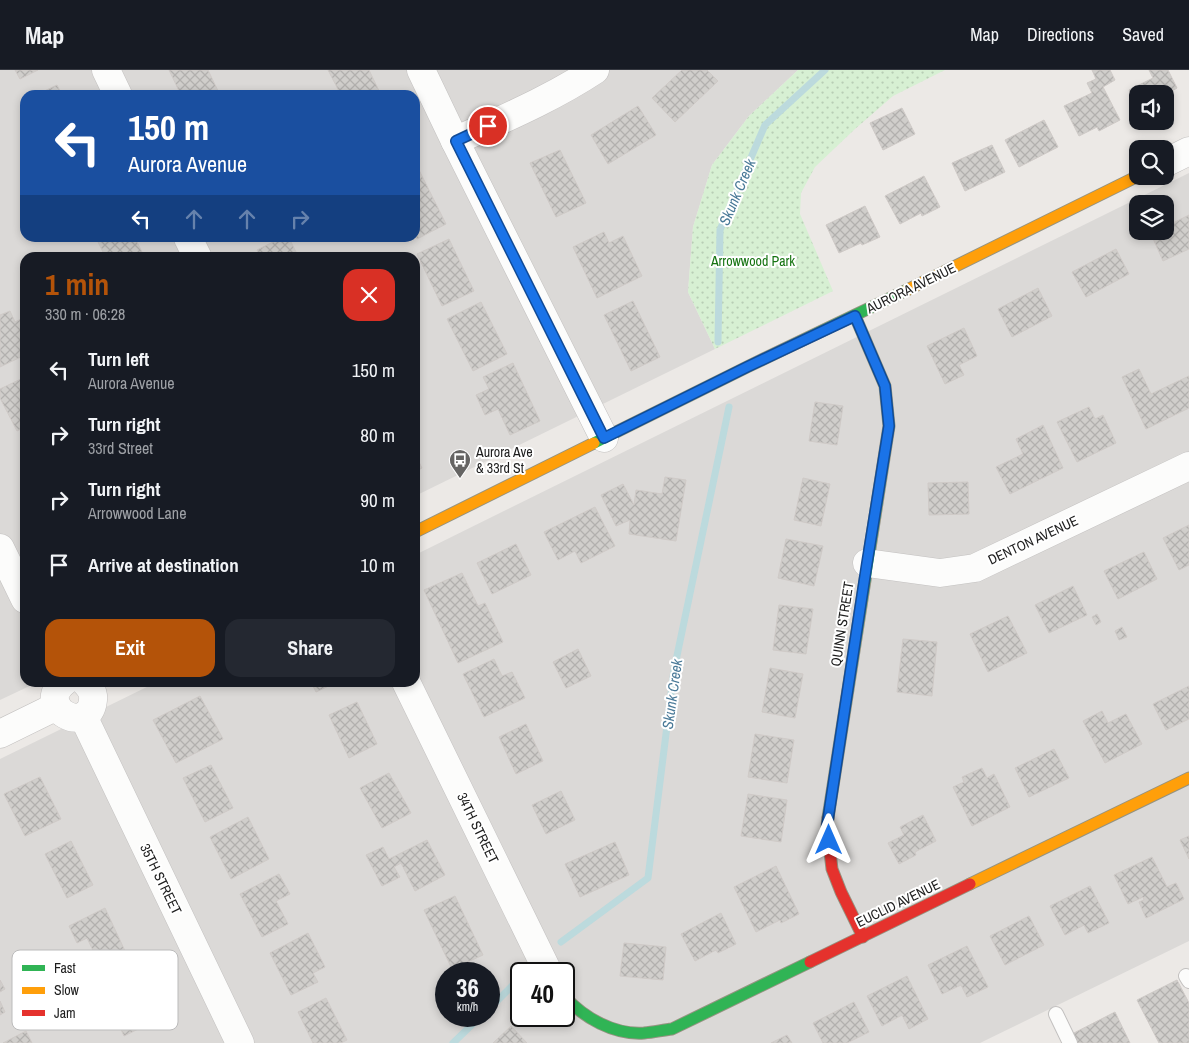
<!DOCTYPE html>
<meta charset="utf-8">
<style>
:root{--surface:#171b24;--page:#242831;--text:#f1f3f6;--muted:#9ea1a6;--line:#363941;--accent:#b45309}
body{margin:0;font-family:"Archivo Narrow",sans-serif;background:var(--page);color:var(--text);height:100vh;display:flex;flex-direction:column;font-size:19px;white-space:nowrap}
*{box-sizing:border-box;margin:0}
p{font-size:16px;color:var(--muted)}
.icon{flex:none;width:28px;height:28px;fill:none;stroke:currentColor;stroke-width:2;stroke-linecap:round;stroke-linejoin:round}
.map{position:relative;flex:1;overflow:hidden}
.side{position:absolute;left:20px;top:182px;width:400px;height:435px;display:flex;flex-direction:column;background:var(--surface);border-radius:15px;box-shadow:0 2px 8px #0003}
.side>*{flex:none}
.guide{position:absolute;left:20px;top:20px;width:400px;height:152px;border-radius:15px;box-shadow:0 2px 8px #0003;background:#1a4fa0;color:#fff;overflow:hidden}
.fabs{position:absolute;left:1129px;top:15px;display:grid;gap:10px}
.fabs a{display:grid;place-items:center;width:45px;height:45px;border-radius:10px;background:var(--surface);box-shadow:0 2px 8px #0003;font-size:25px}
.speed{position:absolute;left:435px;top:892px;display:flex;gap:10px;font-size:25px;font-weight:700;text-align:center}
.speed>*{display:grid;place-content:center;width:65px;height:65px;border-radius:50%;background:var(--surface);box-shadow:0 2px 8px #0003;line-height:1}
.speed small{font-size:12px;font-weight:400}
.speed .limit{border:2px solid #111;border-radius:8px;background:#fff;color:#111}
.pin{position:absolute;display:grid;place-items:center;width:42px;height:42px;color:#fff;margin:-21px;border:2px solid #fff;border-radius:50%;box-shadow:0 1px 5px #0007}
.me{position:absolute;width:55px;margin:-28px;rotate:0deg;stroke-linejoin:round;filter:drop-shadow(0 0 4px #0008)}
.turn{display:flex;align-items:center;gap:18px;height:105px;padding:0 25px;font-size:22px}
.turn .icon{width:65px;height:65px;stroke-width:2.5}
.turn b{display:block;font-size:35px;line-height:42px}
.lanes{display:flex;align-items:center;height:48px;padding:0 25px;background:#0003;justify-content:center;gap:25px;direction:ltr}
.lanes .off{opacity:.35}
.round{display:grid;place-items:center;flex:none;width:52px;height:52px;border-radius:15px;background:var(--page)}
.head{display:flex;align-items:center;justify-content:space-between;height:85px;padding:0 25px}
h1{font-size:30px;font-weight:700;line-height:38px;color:var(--accent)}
.action{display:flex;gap:10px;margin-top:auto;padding:10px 25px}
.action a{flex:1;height:58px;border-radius:15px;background:var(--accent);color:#fff;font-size:20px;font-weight:700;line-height:58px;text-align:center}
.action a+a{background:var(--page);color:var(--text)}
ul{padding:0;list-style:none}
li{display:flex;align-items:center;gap:15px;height:65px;padding:0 25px}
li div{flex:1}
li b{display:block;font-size:19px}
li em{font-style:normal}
header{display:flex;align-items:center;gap:30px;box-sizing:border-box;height:70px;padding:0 25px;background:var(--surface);border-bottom:1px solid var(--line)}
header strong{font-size:24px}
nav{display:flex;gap:28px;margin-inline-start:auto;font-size:18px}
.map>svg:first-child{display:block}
</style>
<header>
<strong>Map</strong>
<nav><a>Map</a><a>Directions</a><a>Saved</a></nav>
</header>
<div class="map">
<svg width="1189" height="973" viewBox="0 0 1189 973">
<defs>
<pattern id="park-dots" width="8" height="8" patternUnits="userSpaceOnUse" patternTransform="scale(1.25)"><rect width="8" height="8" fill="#d7f0d3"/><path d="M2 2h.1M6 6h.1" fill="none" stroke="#b8cdb5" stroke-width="1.8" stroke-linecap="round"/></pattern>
<pattern id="building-cross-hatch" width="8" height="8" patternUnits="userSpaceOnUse" patternTransform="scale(1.25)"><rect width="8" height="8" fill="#d0cecb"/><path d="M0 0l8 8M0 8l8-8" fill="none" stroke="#b2b0ae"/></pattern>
</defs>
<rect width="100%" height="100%" fill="#ece9e6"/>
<!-- residential -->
<g fill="#dbd9d7" fill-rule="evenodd">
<path d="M0,0H798L749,46L712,95L693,157L688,222L715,279L415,426V188H25V612L36,613L0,630ZM25,25H415V168H25Z"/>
<path d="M1189,103V871L980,973H0V689L155,613L415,612V485ZM1138,134H1165V161H1138ZM446,904H489V946H446ZM521,904H564V946H521Z"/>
</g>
<!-- park -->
<polygon fill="url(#park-dots)" points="798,0 945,0 893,26 855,59 815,97 801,123 800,144 833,221 715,279 688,222 693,157 712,95 749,46"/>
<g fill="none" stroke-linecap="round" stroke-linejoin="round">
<!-- stream -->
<g stroke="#bcdadd" stroke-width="7">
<polyline points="718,272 720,160 765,55 825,0"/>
<polyline points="561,872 648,808 674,600 729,337"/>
<polyline points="489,939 521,907"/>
<polyline points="453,973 481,946"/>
</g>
</g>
<!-- building -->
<g fill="url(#building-cross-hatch)" stroke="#cfcac7">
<polygon points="15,0 38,0 20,9"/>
<polygon points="169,0 208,0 219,23 215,25 181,25"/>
<polygon points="328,0 369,0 381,25 341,25"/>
<polygon points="682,0 707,0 718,11 675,52 652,28"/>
<polygon points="1092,0 1110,0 1115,10 1103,17 1120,50 1099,61 1097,57 1079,66 1064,36 1092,23 1087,13 1096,9"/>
<polygon points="1149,0 1168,0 1177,18 1165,25 1165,24 1138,24 1138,35 1129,20 1153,8"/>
<polygon points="57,15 62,25 36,25"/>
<polygon points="638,36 656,65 608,94 591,65"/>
<polygon points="902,38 915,64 883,80 870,53"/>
<polygon points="1044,50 1058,77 1019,97 1005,70"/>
<polygon points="992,75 1005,102 965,121 952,93"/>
<polygon points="560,80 586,133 556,147 530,93"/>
<polygon points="419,100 446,154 417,169 415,164 415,102"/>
<polygon points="924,106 940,137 922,146 921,143 900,154 885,126"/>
<polygon points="865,136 880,167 862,175 861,173 839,183 826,155"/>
<polygon points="1189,145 1189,179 1163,191 1151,164 1156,161 1165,161 1165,157"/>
<polygon points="604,162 609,173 623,166 642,206 597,228 573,177"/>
<polygon points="96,168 135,168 145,188 106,188"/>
<polygon points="281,168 289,168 299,188 261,188 257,180"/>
<polygon points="449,169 474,221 442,236 417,184"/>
<polygon points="1116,179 1129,204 1086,227 1072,202"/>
<polygon points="1038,218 1052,246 1012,267 998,239"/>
<polygon points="633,231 660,287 631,301 604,245"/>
<polygon points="481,232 507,284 473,301 447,249"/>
<polygon points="10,241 15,252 25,247 25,285 0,297 0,245"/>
<polygon points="964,258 977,286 959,295 964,305 945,314 927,276"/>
<polygon points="513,293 540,351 510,365 498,339 485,345 476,325 489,319 483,307"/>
<polygon points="1139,299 1151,324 1189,306 1189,338 1146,359 1122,307"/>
<polygon points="25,307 25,357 17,361 0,328 0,319"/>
<polygon points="815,332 843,336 837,375 809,371"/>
<polygon points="1089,337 1095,349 1103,345 1116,373 1077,392 1057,352"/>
<polygon points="1043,355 1063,398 1010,424 996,397 1023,384 1016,369"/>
<polygon points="415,384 422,398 415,402"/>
<polygon points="665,407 686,410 676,471 629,464 630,450 616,456 601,425 623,414 634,435 636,420 662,424"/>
<polygon points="803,408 830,414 821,456 794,450"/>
<polygon points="968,412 969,444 929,445 928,413"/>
<polygon points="595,437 615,476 581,493 575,481 558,490 544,462"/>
<polygon points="1189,455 1189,495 1179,500 1163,468"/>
<polygon points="786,469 823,476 814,516 778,508"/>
<polygon points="516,474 531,505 492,524 477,493"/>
<polygon points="1144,482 1157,509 1118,529 1104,501"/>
<polygon points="462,503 478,536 485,533 503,572 458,593 424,520"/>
<polygon points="1073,516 1087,545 1049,563 1035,535"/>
<polygon points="779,535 813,539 806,584 773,580"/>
<polygon points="1097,544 1101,552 1096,555 1092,547"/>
<polygon points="1008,546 1027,583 988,602 970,564"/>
<polygon points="1122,557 1127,567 1119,570 1115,561"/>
<polygon points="903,569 937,572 932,626 897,622"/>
<polygon points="578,579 591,606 566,618 553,592"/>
<polygon points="494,589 502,606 512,602 525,628 484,647 463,604"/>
<polygon points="770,598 803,604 795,648 762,642"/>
<polygon points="311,612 337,612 316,622"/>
<polygon points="1189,616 1189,649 1166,660 1153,634"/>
<polygon points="200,626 223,669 176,693 153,650"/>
<polygon points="357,632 377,674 349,688 329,645"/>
<polygon points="1102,641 1108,653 1126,644 1142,674 1105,693 1083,651"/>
<polygon points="526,654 543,691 516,704 499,667"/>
<polygon points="755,664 794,670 787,713 748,707"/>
<polygon points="1054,679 1069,708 1029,727 1015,698"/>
<polygon points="211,695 233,738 205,752 183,708"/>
<polygon points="982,698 987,708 994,704 1010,737 972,756 953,717 964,712 962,707"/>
<polygon points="389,703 411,743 382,758 360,718"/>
<polygon points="40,707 61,749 25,766 4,724"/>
<polygon points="561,721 575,750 546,764 532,735"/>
<polygon points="748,724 787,730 781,772 741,766"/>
<polygon points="923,745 936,771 915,782 916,785 899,794 888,773 904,765 900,757"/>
<polygon points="248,747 269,789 231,809 210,767"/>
<polygon points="1189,766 1189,789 1180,770"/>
<polygon points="427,770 445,805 415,821 401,793 394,797 400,807 382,816 366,785 383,777 389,789"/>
<polygon points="71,771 93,815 67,828 45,784"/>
<polygon points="615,772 629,805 580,827 565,794"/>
<polygon points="1152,787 1167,817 1176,813 1184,829 1146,848 1139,832 1144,830 1143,827 1128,834 1114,805"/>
<polygon points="776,796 799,844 781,853 780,850 756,862 734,817"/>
<polygon points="279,804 290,824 276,831 288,854 262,867 240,824"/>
<polygon points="1090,816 1109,853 1088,863 1084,855 1065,865 1050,836"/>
<polygon points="455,826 483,885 452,899 424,840"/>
<polygon points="105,838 125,881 99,893 87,868 77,873 69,856"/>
<polygon points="721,843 736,874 718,883 716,880 695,891 681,864"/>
<polygon points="1029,846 1044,875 1005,895 990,866"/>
<polygon points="308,863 325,897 313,903 318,912 291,925 270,883"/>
<polygon points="624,873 666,877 663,910 620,906"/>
<polygon points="967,876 988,917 967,927 961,915 942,924 928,895"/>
<polygon points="134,895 159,949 124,966 99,912"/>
<polygon points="907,906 928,949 909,959 902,945 882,956 867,926"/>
<polygon points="0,910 5,919 0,922"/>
<polygon points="1177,910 1189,933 1189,973 1159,973 1137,930"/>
<polygon points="326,928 347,970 341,973 313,973 298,942"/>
<polygon points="0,931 5,942 0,945"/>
<polygon points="854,932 869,962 847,973 823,973 813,953"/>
<polygon points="1115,942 1130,973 1074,973 1070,965"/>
<polygon points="511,956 527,973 493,973"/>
<polygon points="26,961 32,973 3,973"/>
<polygon points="787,965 792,973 771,973"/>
</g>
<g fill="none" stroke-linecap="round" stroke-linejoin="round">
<!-- lane casing -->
<g stroke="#c3c1c0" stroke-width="16">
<g id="lane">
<polyline points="1186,906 1189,911"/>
<polyline points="1056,944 1070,973"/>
</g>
</g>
<!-- street casing -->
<g stroke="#c3c1c0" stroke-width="29">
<g id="street">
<polyline points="106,0 118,25"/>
<polyline points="421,0 455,71 604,368"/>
<path d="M455,71C503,49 551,29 595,0"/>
<polyline points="1165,93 1189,81"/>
<polyline points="188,168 198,188"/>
<polyline points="0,478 25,529"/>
<polyline points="867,493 940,503 975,498 1189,396"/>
<path d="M64,612C33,638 89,667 93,630C94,623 90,617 85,612"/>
<polyline points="406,612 549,904"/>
<polyline points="83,646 240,973"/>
<polyline points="0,664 57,636"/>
</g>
</g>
<!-- fast casing -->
<g stroke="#959380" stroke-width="13">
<g id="fast">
<polyline points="594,373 747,297 907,220"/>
<polyline points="828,748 889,356 885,316 855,246"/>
<path d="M564,926C584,948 614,965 644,963C654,962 663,960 672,959L810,892"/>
</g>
</g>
<!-- slow casing -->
<g stroke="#959380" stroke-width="13">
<g id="slow">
<polyline points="907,220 1138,106"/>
<polyline points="415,462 594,373"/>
<polyline points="970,814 1189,708"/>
</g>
</g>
<!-- jam casing -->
<g stroke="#959380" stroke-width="13">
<g id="jam">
<polyline points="828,748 827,756 832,799 841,822 863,867"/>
<polyline points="810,892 970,814"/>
</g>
</g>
<!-- lane -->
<use href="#lane" stroke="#fcfcfb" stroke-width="14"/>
<!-- street -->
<use href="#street" stroke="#fcfcfb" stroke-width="28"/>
<!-- fast -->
<use href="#fast" stroke="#30b455" stroke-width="11"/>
<!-- slow -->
<use href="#slow" stroke="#ff9f0a" stroke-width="11"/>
<!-- jam -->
<use href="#jam" stroke="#e5322d" stroke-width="11"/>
</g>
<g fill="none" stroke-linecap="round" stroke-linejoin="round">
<!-- route casing -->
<g stroke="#114b97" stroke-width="12">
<polyline id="route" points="488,56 456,71 604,368 747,297 855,246 885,316 889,356 867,493 827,756 829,770"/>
</g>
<!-- route -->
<use href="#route" stroke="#1a73e8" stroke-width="9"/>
</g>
<!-- icons -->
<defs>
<g id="bus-pin" transform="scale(1.125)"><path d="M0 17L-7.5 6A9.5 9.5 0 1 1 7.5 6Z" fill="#656463" stroke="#fff"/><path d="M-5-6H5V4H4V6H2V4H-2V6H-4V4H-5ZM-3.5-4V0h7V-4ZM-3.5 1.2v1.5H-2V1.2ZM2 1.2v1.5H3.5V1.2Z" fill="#fff"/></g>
</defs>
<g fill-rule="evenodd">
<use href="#bus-pin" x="460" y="390"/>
</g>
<g text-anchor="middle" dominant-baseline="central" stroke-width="4" stroke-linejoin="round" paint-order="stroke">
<!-- park labels -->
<g font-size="14" fill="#167412" stroke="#fff">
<text x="753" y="191">Arrowwood Park</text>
</g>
<!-- street labels -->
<g font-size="14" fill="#1d1d1d" stroke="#fff">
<text transform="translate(911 218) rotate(-26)">AURORA AVENUE</text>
<text transform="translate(1033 470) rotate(-25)">DENTON AVENUE</text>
<text transform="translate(842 554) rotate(-81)">QUINN STREET</text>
<text transform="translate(478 758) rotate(64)">34TH STREET</text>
<text transform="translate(161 809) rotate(64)">35TH STREET</text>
<text transform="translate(898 833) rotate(-26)">EUCLID AVENUE</text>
</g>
<!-- poi labels -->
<g font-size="14" fill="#1d1d1d" stroke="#fff" text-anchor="start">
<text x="476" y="382">Aurora Ave<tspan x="476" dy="16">&amp; 33rd St</tspan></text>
</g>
<!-- water labels -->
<g font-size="15" font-style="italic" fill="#4a7a98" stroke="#fff">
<text transform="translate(737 122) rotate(-67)">Skunk Creek</text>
<text transform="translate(672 624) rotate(-82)">Skunk Creek</text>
</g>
</g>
<!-- legend -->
<rect x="12" y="880" width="166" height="80" rx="8" fill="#fff" stroke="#bbb" stroke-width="1"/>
<rect x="22" y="895" width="23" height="6" fill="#30b455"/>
<rect x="22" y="917" width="23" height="7" fill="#ff9f0a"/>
<rect x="22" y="940" width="23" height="6" fill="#e5322d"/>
<g font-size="14" fill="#1d1d1d">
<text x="54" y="903">Fast</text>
<text x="54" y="925">Slow</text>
<text x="54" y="948">Jam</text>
</g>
</svg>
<div class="fabs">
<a><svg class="icon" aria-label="sound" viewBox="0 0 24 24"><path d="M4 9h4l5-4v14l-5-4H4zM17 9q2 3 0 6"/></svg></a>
<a><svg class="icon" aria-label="search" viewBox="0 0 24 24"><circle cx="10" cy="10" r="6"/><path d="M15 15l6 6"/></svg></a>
<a><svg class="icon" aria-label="layers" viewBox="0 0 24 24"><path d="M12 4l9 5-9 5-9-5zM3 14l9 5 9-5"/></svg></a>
</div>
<div class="speed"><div>36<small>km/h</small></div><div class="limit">40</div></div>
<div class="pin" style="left:488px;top:56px;background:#d93025"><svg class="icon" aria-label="arrive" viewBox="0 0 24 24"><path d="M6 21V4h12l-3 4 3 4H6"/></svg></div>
<svg class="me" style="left:829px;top:770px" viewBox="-20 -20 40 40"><path d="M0-17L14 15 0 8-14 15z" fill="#1a73e8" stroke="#fff" stroke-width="4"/></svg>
<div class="guide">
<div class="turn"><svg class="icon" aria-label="left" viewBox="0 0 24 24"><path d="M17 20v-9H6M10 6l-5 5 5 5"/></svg><div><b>150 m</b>Aurora Avenue</div></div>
<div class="lanes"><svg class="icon" aria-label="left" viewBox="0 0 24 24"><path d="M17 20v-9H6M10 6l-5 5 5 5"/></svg><svg class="icon off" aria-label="ahead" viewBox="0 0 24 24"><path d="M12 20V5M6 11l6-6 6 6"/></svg><svg class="icon off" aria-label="ahead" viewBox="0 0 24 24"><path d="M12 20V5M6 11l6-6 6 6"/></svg><svg class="icon off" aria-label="right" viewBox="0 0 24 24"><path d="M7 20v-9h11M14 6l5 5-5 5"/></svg></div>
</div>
<section class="side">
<div class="head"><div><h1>1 min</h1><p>330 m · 06:28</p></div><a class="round" style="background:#d93025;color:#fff"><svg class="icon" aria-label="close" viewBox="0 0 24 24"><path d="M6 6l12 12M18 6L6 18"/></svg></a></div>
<ul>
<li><svg class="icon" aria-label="left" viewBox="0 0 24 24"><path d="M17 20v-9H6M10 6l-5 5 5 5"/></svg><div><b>Turn left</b><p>Aurora Avenue</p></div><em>150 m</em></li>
<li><svg class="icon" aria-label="right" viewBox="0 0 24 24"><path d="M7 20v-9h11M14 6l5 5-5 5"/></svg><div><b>Turn right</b><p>33rd Street</p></div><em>80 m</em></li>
<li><svg class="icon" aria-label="right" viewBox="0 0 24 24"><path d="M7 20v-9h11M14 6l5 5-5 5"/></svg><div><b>Turn right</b><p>Arrowwood Lane</p></div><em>90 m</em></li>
<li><svg class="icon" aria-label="arrive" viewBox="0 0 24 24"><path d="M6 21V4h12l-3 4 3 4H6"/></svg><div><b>Arrive at destination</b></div><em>10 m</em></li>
</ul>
<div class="action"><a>Exit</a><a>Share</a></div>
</section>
</div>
